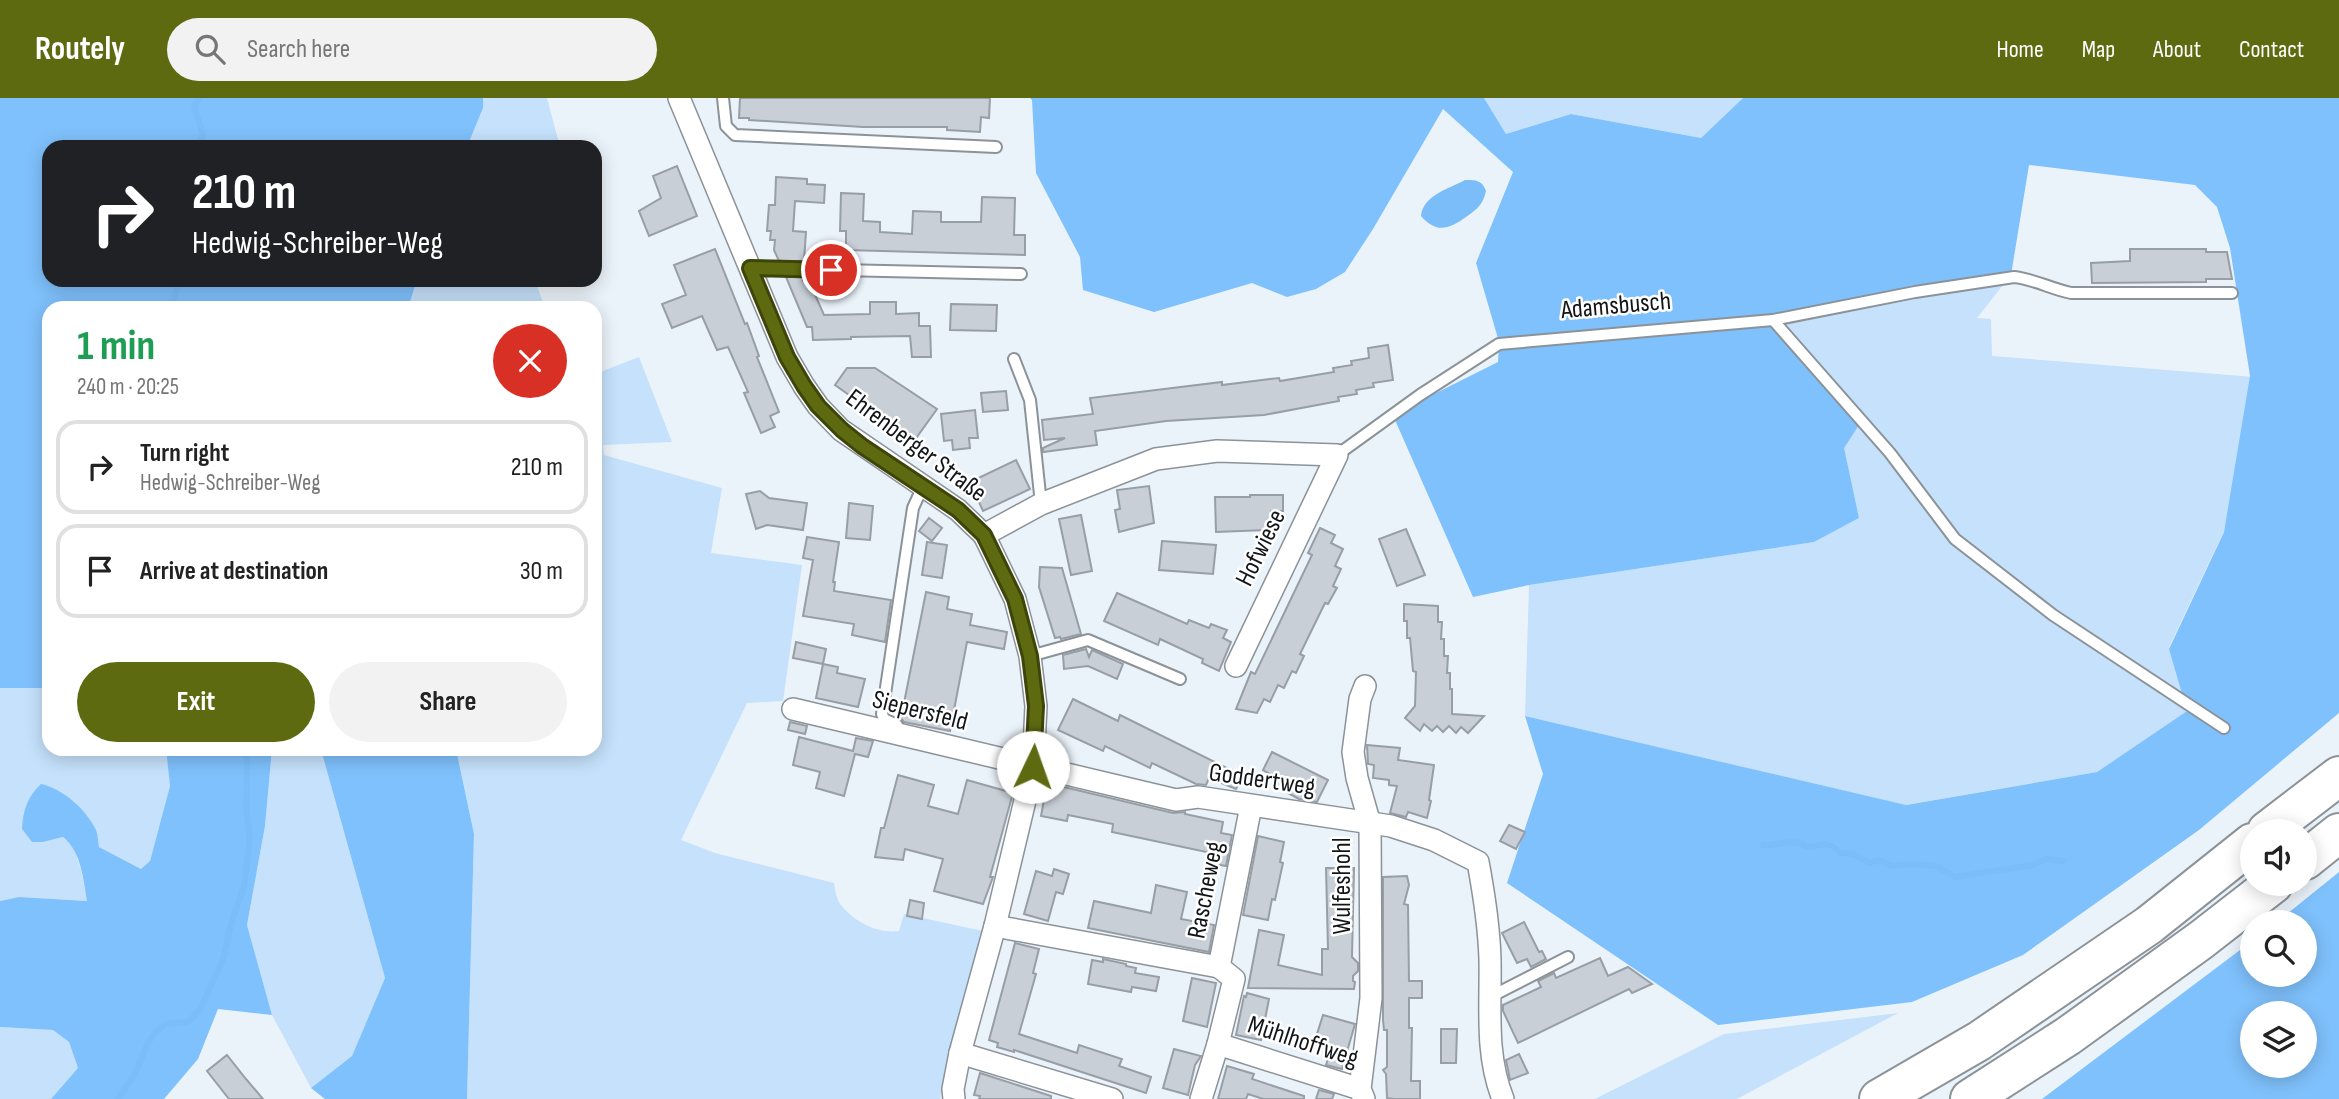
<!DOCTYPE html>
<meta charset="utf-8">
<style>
:root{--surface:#fff;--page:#f2f2f2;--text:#222;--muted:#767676;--line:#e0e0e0;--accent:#5e6a10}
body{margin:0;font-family:"Sofia Sans Condensed",sans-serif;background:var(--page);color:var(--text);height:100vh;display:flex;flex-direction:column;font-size:26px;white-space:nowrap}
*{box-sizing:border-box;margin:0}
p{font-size:23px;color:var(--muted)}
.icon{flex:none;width:38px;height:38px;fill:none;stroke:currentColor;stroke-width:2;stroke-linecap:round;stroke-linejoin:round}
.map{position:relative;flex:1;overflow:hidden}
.panel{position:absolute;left:42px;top:203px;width:560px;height:455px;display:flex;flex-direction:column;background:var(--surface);border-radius:21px;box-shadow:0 4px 18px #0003}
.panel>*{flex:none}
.guide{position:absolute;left:42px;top:42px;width:560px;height:147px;border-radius:21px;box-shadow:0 4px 18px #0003;background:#202124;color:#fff;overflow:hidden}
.fabs{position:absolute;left:2240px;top:721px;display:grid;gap:14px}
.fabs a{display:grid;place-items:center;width:77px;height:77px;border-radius:50%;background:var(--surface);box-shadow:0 4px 18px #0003;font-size:35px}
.pin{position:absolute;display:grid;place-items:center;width:60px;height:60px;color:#fff;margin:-30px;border:4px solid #fff;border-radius:50%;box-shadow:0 2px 7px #0007}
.me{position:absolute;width:77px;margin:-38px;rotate:3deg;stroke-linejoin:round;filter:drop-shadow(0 0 5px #0008)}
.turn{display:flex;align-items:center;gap:24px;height:147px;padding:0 35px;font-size:32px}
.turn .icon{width:91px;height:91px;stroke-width:2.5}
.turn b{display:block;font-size:49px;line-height:60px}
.round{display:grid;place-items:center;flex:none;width:74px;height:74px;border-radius:37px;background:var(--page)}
.headline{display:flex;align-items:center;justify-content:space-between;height:119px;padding:0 35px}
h1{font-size:42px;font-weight:700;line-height:52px;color:#1e9e55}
.button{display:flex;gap:14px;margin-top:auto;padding:14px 35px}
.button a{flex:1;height:80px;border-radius:42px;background:var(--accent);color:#fff;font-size:28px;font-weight:700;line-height:80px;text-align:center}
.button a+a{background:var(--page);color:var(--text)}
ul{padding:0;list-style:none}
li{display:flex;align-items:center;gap:21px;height:94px;margin:0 14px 10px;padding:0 21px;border:4px solid var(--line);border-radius:21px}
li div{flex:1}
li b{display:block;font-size:26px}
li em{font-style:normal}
header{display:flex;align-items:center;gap:42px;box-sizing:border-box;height:98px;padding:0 35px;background:var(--accent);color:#fff}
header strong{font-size:33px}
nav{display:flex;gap:38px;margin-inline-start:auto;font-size:24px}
.search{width:490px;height:63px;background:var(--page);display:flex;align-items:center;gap:18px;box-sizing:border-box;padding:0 24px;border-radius:38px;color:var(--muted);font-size:26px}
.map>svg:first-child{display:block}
</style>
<header>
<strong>Routely</strong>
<div class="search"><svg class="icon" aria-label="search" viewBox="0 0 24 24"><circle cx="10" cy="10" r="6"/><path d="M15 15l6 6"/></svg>Search here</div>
<nav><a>Home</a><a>Map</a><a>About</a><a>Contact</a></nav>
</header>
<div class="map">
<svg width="2339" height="1001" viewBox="0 0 2339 1001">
<rect width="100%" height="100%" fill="#ebf3fa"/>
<!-- green -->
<g fill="#c5e1fb">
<polygon points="483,0 547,0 560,49 467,49 483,10"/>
<polygon points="1484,0 1743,0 1701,40 1571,16 1506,36"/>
<polygon points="2011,177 1977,220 1991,221 1992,258 2254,279 2224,433 2169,549 2187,613 2097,674 1905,707 1525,618 1529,487 1814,444 1859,420 1843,350 1772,227"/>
<polygon points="417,182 535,182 545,210 408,210"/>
<path d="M639,259L672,344L603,347L604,357L722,390L711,455L802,467L783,603L747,605L681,742L715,755L834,785C835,791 836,800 840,806C853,823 877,836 899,833L904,816L983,833L946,966L940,1001H467L474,736L456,651H595V276Z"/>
<polygon points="0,590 49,590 49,651 166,651 170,688 150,763 141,771 99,749 74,703 43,744 63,739 73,747 81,772 87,803 19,799 0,803"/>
<polygon points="272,651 318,651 323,659 385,880 352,958 311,990 272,917 247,827 265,728"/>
<polygon points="1898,915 1737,1001 1595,1001 1724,936"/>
<polygon points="0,929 53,932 69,944 78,970 51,1001 0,1001"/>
</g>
<!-- forest -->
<g fill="#7fc1fc" fill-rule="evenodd">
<polygon points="0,0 483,0 483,10 467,49 49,49 49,182 417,182 408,210 49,210 49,590 0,590"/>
<polygon points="1030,0 1484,0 1506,36 1571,16 1701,40 1743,0 2339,0 2339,615 2199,732 2023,857 1912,904 1718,927 1507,785 1543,676 1525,618 1906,707 2097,674 2187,613 2169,551 2224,434 2250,278 2230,150 2217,109 2195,87 2029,67 2011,177 1777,220 1859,327 1844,350 1859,420 1814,444 1529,487 1473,499 1395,322 1428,299 1498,264 1499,244 1476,165 1513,74 1443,11 1373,131 1345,174 1316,191 1287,199 1252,185 1154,214 1083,192 1080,159 1036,75 1032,2"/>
<path d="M166,651H272L265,728L247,827L272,917L218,911L198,961L164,1001H51L78,970L69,944L53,932L0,929V803L19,799L87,803C83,780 81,753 63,739L43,744H32L22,731C23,713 27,699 41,686C63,691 86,711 96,732C98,737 98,744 99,749L141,771L150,763L170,688Z"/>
<polygon points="318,651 456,651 474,736 467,1001 325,1001 311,990 352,958 385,880 323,659"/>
<path d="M2339,774V1001H2042L2252,843V877H2305V824H2277ZM2305,915V968H2252V915Z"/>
</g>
<!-- water -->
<path fill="#7bbdf8" d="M1465,82C1476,82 1482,82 1486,93C1483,107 1477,111 1466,119C1449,131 1437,136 1421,118C1423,97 1449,91 1465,82Z"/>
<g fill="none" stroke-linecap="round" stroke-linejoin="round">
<!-- stream -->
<g stroke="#7bbdf8" stroke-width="6">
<polyline points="197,49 203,37 194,8 199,0"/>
<polyline points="172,210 179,182"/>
<path d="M1763,747C1781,748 1792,739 1808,749L1826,746L1832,748L1841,755L1853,756L1870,765L1878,762L1892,768L1911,766L1936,768L1955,779L2033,767L2046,761L2063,763"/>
<polyline points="118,1001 135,976 148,945 156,933 166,926 188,924 194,918 200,911 223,862 231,826 244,788 250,739 246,713 247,665 245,651"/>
</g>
</g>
<!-- building -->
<g fill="#c8cfd6" stroke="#979ea5" stroke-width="2">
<polygon points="740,0 990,0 989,20 981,19 980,34 947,32 947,29 863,29 749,22 749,20 739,20"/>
<polygon points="677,68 697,118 649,138 639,113 661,100 653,78"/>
<polygon points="776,79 807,81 807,86 825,87 824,105 795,103 793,133 806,134 804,163 779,163 774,152 775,142 770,142 771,133 767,133 769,107 775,107"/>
<polygon points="841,95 864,96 863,123 880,124 880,134 912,136 913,113 941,114 941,124 981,124 982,99 1015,100 1014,137 1025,137 1025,157 846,152 846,133 840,133"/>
<polygon points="715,151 745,226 747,225 759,258 757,259 779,314 770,318 775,329 761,335 744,295 748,294 728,249 717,252 702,218 672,230 662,206 686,197 674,167"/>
<polygon points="2130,151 2206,151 2206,154 2227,154 2232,181 2206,181 2206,184 2092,185 2091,165 2130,163"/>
<polygon points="786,179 803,179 803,183 809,183 824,217 870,216 870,204 896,204 896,216 919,215 919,228 930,228 931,259 912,259 910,238 851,239 851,241 813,242 812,229 807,229"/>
<polygon points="951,206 997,207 996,233 950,232"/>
<polygon points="1388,247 1393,282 1373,285 1374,289 1356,292 1357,296 1338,299 1339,303 1264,317 1166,323 1095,333 1097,347 1043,354 1043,350 1065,340 1044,342 1042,322 1093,316 1090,300 1222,284 1222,287 1279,280 1280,283 1334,274 1333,270 1352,267 1351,263 1369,260 1368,250"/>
<polygon points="847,270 875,270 937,311 914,343 835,287"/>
<polygon points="1006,293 1008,312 983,314 981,295"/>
<polygon points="975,312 978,340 969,340 970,350 953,352 952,342 944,343 941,316"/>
<polygon points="1016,362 1030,391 983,413 970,384"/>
<polygon points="1149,388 1154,425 1119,434 1115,412 1120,411 1117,392"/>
<polygon points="760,393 769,400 807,405 803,432 767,427 756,431 746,396"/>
<polygon points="1250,397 1283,397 1283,413 1271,413 1271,422 1267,422 1267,432 1216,434 1215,399 1250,399"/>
<polygon points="849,405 873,408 870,442 846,440"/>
<polygon points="1081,417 1092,473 1071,477 1059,421"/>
<polygon points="929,420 942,430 932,443 919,433"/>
<polygon points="1320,430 1335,437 1331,445 1343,451 1335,468 1341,471 1333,488 1337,490 1328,506 1325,505 1300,556 1304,558 1296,575 1292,573 1284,590 1278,587 1270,604 1264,601 1257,615 1236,611 1251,574 1255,576 1312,457 1308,455"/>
<polygon points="1406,431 1425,477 1397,488 1379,441"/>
<polygon points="807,439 839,444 833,484 835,484 834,493 891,502 885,544 852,537 854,526 803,518 813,462 803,460"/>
<polygon points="1162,443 1216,447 1213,476 1159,472"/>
<polygon points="927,444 947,447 942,480 922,477"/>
<polygon points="1040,469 1062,470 1081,536 1061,541 1060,539 1055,540 1039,489"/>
<polygon points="926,494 949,499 947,511 972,516 970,527 1007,534 1004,551 967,544 950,633 904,624 901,620"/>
<polygon points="1117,495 1187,526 1189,522 1209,530 1211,526 1227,532 1223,540 1231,544 1219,573 1202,565 1203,561 1160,541 1158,547 1104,523"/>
<polygon points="1404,506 1438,508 1438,524 1442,524 1441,541 1444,541 1444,558 1448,558 1447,575 1450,575 1450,591 1452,591 1452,616 1484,618 1468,635 1461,629 1456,635 1449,628 1443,634 1437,628 1432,633 1424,626 1420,633 1405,620 1415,608 1416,574 1413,573 1410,540 1407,540 1407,523 1404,523"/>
<polygon points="796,544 826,551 823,566 793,560"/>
<polygon points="1086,551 1089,559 1092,552 1123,566 1117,581 1088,568 1064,571 1063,557"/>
<polygon points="823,566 838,569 837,575 865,581 858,609 816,600"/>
<polygon points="1073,601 1118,623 1120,617 1243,678 1236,691 1209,680 1206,687 1196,686 1152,665 1150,670 1105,648 1103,653 1058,632"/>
<polygon points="790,624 807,628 805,636 788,632"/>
<polygon points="799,639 853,653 856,640 873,643 868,659 855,656 844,698 816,690 820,674 793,667"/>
<polygon points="1367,647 1400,650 1398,662 1434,667 1429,702 1431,703 1427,720 1408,714 1406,719 1390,715 1397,688 1389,687 1389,682 1373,680 1374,667 1368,666"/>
<polygon points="1272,654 1328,682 1317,704 1299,701 1275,688 1278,681 1263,672"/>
<polygon points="898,677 934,687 928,708 958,716 967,682 1013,695 990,779 993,779 983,806 934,793 943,761 905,751 903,762 875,759 881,730 884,730"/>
<polygon points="1047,685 1173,715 1185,714 1185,716 1223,724 1221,735 1232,737 1226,768 1214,766 1216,756 1112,734 1113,726 1068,717 1067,723 1041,718"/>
<polygon points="1509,727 1525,734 1516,751 1500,743"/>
<polygon points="1258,738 1284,744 1280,764 1283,765 1275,802 1272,801 1268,822 1243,817"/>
<polygon points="1326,770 1354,770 1352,859 1358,865 1358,873 1353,878 1353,883 1355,884 1354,891 1248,890 1259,832 1284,837 1278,867 1322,877 1322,851 1328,851"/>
<polygon points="1054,771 1069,776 1063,796 1056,794 1048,823 1024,816 1036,773 1052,778"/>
<polygon points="1407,778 1409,787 1404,806 1408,807 1409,883 1422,883 1422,900 1409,900 1409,930 1412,930 1411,983 1420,983 1420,1001 1394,1001 1387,1000 1386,976 1383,972 1387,969 1387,932 1384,932 1383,922 1383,779"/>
<polygon points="1156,787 1187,794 1181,821 1214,827 1209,854 1088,830 1094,803 1151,815"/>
<polygon points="910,802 924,805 922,821 907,818"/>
<polygon points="1524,824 1539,854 1542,853 1546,861 1531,869 1527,861 1517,865 1502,835"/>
<polygon points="1015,845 1039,851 1033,875 1036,876 1019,936 1077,955 1079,947 1122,961 1119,968 1151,979 1146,995 1014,952 1014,954 997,949 998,945 989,942"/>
<polygon points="1600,860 1608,878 1628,869 1652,886 1632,895 1629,891 1518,945 1503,913 1503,907 1541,889 1538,883 1554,875 1556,880"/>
<polygon points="1103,861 1126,866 1126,868 1136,870 1135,875 1159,879 1156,893 1132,889 1131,894 1088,886 1092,862 1103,864"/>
<polygon points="1192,880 1216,885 1207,929 1183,923"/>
<polygon points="1247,895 1269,901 1261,942 1236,937 1244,898 1246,899"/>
<polygon points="1323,917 1355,926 1342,971 1326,967 1331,951 1321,948 1323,941 1316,939"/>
<polygon points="1441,931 1457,931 1456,965 1441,965"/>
<polygon points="1174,951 1201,958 1195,967 1188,997 1163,990"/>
<polygon points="1519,956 1528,975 1510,982 1506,962"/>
<polygon points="227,957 246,981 263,1001 229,1001 207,973"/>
<polygon points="1227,968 1254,976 1252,981 1304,998 1304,1001 1263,1001 1248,996 1246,1001 1218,1001"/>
<polygon points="980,975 1051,998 1051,1001 979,1001 980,998 974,997"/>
<polygon points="1319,992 1334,996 1332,1001 1316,1001"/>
</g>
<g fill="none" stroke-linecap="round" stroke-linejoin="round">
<!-- lane casing -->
<g stroke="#8b9298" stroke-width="14">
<g id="lane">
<polyline points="723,0 726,28 735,37 996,49"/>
<polyline points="750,170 1021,176"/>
<polyline points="1773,222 1890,355 1955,441 2053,517 2224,630"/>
<polyline points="1014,261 1030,302 1041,406"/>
<path d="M1337,357L1420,297L1499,246L1773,222L1915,194L2014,179C2034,181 2051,191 2071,195H2232"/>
<polyline points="1030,558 1088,542 1180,581"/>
<polyline points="897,627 884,621 882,616 913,410 923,388"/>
<polyline points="1490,899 1568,859"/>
</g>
</g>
<!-- street casing -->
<g stroke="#8b9298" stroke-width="24">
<g id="street">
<polyline points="679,0 787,259 804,288 818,308 841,332 958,412 984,437 1015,501 1030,558 1036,608 1033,669 995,828 960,955 953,991 954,1001"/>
<polyline points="984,437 1041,406 1156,361 1217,353 1337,357 1236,568"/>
<path d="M793,611L1176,702L1198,699L1391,728L1434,742L1478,764C1484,796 1489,829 1490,861C1491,909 1485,956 1503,1001"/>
<polyline points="995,828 1219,869"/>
<polyline points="1218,946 1360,991"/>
<polyline points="960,955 1112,1001"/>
<polyline points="1201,1001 1218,946 1234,881 1219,869 1251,708"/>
<polyline points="1364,1001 1360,991 1371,900 1370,726 1357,680 1353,654 1360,601 1365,588"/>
</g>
</g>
<!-- highway casing -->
<g stroke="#8b9298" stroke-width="42">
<g id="highway">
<polyline points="2267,733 2339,678"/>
<polyline points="2305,762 2339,735"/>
<polyline points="1879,1001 1979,943 2149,827 2252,745"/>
<polyline points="1970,1001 2068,938 2201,842 2273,786"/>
</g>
</g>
<!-- lane -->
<use href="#lane" stroke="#fff" stroke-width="10"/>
<!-- street -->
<use href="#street" stroke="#fff" stroke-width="21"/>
<!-- highway -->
<use href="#highway" stroke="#fff" stroke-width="38"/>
</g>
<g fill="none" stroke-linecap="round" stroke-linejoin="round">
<!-- route casing -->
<g stroke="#3d450a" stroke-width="18">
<polyline id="route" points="831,172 750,170 787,259 804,288 818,308 842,332 862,348 958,412 984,437 1015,501 1030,558 1036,608 1033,669"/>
</g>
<!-- route -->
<use href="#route" stroke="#5e6a10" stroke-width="12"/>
</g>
<g text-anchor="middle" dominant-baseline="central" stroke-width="5" stroke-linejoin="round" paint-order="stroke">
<!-- street labels -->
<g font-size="26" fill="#121517" stroke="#fff">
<text transform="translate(1616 208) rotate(-5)">Adamsbusch</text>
<text transform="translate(916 348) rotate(37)">Ehrenberger Straße</text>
<text transform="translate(1261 450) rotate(-64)">Hofwiese</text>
<text transform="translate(920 613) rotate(14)">Siepersfeld</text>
<text transform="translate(1262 682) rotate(8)">Goddertweg</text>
<text transform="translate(1342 788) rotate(-90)">Wulfeshohl</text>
<text transform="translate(1206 792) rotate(-79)">Rascheweg</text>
<text transform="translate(1303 944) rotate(18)">Mühlhoffweg</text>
</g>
</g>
</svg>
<div class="fabs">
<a><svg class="icon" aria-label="sound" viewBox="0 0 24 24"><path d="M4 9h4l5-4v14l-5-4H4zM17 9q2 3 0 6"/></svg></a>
<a><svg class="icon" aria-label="search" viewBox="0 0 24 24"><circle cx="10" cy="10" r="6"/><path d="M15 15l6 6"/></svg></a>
<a><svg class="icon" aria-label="layers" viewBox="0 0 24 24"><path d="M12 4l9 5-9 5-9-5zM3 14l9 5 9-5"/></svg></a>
</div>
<div class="pin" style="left:831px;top:172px;background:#d93025"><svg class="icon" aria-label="arrive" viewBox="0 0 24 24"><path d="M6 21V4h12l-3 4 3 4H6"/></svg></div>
<svg class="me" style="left:1033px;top:669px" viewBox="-20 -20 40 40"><circle r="19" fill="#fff"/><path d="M0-13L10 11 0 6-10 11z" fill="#5e6a10"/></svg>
<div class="guide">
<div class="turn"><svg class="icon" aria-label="right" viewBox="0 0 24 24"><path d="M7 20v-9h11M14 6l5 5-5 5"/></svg><div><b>210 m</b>Hedwig-Schreiber-Weg</div></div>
</div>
<section class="panel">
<div class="headline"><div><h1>1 min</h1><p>240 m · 20:25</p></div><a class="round" style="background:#d93025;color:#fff"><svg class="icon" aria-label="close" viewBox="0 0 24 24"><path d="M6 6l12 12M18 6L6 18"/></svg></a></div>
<ul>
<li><svg class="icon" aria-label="right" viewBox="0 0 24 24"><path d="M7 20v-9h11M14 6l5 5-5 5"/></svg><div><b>Turn right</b><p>Hedwig-Schreiber-Weg</p></div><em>210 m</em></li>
<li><svg class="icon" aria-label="arrive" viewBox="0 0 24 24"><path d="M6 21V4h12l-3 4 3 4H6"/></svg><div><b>Arrive at destination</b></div><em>30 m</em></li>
</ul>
<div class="button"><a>Exit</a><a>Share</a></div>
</section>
</div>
